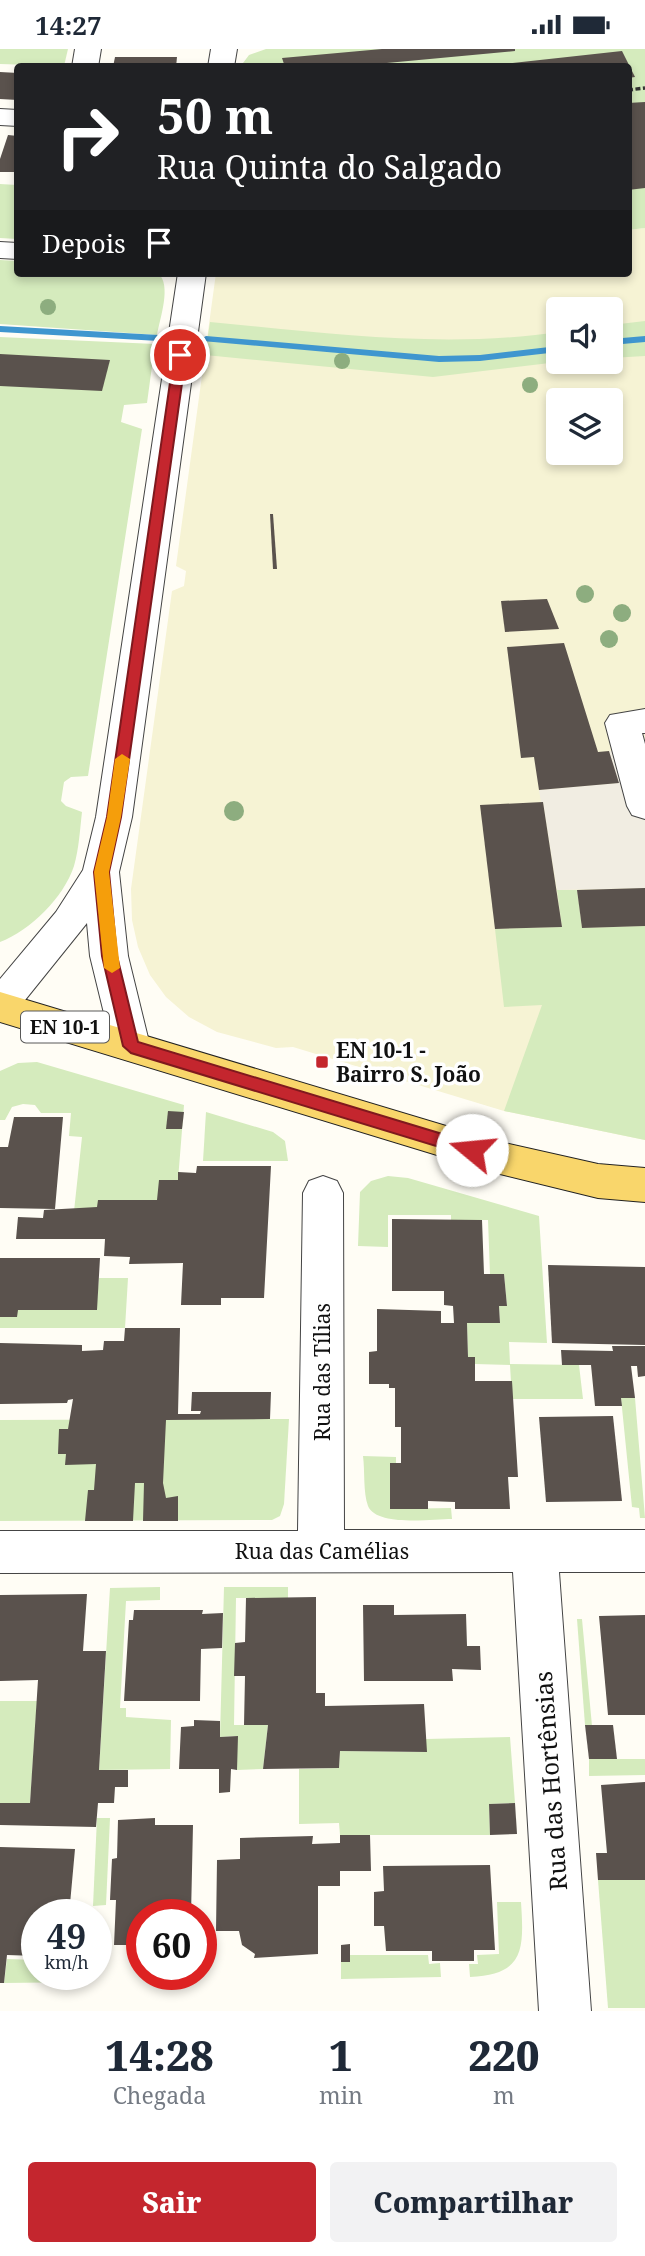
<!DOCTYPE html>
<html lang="pt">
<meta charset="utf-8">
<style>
:root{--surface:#fff;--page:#f2f2f3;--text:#1f2937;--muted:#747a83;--accent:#c4262e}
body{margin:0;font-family:"Noto Serif",serif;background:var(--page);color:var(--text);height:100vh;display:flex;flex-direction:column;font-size:26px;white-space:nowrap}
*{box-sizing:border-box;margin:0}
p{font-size:23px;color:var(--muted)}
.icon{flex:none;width:38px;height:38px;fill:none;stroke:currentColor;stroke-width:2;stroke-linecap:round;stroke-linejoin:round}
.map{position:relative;height:1962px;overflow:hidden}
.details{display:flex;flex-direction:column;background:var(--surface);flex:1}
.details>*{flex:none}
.guide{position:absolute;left:14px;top:14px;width:618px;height:214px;border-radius:7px;box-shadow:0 4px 10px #0003;background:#202124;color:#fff;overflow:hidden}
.tools{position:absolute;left:546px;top:248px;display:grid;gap:14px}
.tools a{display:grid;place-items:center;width:77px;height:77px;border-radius:7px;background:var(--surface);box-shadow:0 4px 10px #0003;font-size:35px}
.speed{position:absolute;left:21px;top:1850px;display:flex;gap:14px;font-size:35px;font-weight:700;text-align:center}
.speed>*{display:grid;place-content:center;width:91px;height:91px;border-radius:50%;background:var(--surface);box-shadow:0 4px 10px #0003;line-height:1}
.speed small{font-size:18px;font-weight:400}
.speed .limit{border:10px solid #d22;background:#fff;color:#111}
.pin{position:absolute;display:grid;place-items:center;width:60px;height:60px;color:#fff;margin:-30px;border:4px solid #fff;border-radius:50%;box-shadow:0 2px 7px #0007}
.me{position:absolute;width:77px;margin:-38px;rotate:287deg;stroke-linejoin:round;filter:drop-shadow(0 0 5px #0008)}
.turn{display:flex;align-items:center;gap:24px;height:147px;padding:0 28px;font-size:32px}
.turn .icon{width:91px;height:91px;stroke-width:2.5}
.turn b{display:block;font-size:49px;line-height:60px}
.then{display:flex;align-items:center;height:66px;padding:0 28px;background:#0003;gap:14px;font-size:26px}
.eta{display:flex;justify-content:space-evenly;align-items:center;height:119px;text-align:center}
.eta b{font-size:42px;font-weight:800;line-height:49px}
.button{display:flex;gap:14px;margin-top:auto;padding:14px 28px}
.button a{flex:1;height:80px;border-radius:7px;background:var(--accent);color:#fff;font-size:28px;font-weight:800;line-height:80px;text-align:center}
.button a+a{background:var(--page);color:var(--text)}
.status{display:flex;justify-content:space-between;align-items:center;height:49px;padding:0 35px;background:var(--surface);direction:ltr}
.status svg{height:19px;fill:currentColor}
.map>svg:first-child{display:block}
</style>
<div class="status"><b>14:27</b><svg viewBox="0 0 49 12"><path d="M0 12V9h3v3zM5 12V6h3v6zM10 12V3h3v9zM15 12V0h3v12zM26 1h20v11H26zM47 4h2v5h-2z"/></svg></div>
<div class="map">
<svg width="645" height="1962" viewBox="0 0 645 1962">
<rect width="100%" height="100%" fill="#fffdf5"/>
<!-- farmland -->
<path fill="#f6f3d4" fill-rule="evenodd" d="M645,179V1091L504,1062L293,998L276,999L217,983L189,968L166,948L150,926L138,898L132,871L131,840L172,542L184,537L186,522L176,517L216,224H628V181ZM558,261H611V313H558ZM558,352H611V404H558Z"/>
<!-- green -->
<g fill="#d5ebbd">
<polygon points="0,0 68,0 64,17 0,15"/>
<polygon points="266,0 645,0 645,179 628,181 628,18 240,18 249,6"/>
<polygon points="0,135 17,136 17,190 0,189"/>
<path d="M0,211L17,212L18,224H158C172,236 160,269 157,286L0,275Z"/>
<polygon points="645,272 645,307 611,309 611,276"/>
<path d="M210,273C325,284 443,300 558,283V313L433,328L205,306Z"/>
<path d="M0,288L155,295L147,354L124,356L121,373L142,380L88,727L71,728L64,733L61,752L66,757L82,763C80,780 79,800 74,817C64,848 30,882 0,893Z"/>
<polygon points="557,841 577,841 582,879 645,877 645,1091 504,1062 542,956 504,958 495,880 562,878"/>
<polygon points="37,1013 184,1056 178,1131 155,1190 71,1190 82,1088 69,1087 71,1064 41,1064 35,1056 23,1055 12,1058 5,1071 0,1071 0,1022 18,1014"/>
<polygon points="206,1063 273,1083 285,1092 288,1112 203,1112"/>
<polygon points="388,1127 408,1129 539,1167 547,1294 509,1293 510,1315 579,1316 583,1350 512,1350 510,1316 475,1315 475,1308 468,1308 467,1274 500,1274 499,1257 507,1257 504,1225 490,1225 488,1171 451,1171 451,1166 388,1166 388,1198 358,1197 360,1143 371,1132"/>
<polygon points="99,1229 128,1229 125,1279 0,1279 0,1268 18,1261 96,1261"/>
<polygon points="621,1349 635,1349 645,1469 640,1469 639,1459 632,1458"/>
<polygon points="289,1370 284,1455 280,1467 272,1471 0,1472 0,1371"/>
<path d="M363,1407L396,1408V1414H390V1460L451,1459L452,1470C432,1470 377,1478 368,1457C363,1443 365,1422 363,1407Z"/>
<polygon points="160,1538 160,1551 126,1552 120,1659 126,1659 126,1668 171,1671 170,1720 99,1721 110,1539"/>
<polygon points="224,1538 288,1538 288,1549 236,1549 234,1676 268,1676 263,1720 237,1721 237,1687 220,1688"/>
<polygon points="577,1570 582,1570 592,1677 585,1676"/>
<polygon points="0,1652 37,1652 30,1754 0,1754"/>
<polygon points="510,1688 515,1754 489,1755 490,1786 340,1786 339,1774 299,1775 299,1720 339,1719 340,1702 426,1703 426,1690"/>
<polygon points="589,1710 645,1710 645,1726 589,1727"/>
<polygon points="97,1769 110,1769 106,1856 93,1857"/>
<polygon points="598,1831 645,1831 645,1959 608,1959"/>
<path d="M497,1853H521C524,1899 525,1926 470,1928L469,1915H478L477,1906L499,1905Z"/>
<polygon points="350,1906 428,1906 429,1915 440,1914 441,1928 341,1930 341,1913 350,1913"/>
<polygon points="7,1910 37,1911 37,1925 89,1925 89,1933 4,1934"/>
</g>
<!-- plaza -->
<polygon fill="#f1ede2" points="645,700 645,839 557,841 543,753 541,753 539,741 618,734 609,702"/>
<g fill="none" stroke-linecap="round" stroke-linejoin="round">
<!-- stream -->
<g fill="#3f96cf" fill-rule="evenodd">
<polygon points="0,277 159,286 164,289 159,292 0,283"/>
<polygon points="206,287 439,307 480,306 558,297 558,303 480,312 439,313 202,292 201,290"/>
<polygon points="645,287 645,293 611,296 611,290"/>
</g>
</g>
<!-- building -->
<g fill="#5a524d">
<polygon points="382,0 515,0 515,2 344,18 285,18 282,9"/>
<polygon points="622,2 635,28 628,29 628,18 475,18"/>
<polygon points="115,8 177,8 176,18 113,18"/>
<polygon points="0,23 18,24 18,51 0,50"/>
<polygon points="645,53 645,139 628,141 628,54"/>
<polygon points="8,86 18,87 18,123 0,123 0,110"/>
<polygon points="0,305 110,311 102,342 0,337"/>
<polygon points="270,465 273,465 277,520 273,520"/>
<polygon points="547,550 559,580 505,583 501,552"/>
<polygon points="564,594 598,703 609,702 619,734 539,741 534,708 521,709 507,598"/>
<polygon points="543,753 562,878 495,880 480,756"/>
<polygon points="645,839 645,877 582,879 577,841"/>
<polygon points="168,1062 184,1063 182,1080 166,1080"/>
<polygon points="14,1068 63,1068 55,1160 0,1159 0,1098 8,1098"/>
<polygon points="197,1117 271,1117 264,1249 221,1249 221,1256 181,1256 183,1214 129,1215 130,1208 104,1207 105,1190 16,1190 18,1168 43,1169 44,1161 97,1158 98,1151 157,1151 159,1131 178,1131 178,1123 196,1124"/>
<polygon points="392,1170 482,1171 484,1225 504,1225 507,1257 499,1257 500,1274 467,1274 468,1308 475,1308 475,1332 512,1332 518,1428 508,1428 510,1460 455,1460 455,1453 428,1452 428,1460 390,1460 390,1414 401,1414 401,1378 395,1378 395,1339 389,1339 389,1335 369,1335 369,1303 377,1302 377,1260 441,1262 441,1274 454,1274 453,1257 444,1256 444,1242 392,1242"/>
<polygon points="0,1209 100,1209 97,1261 18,1261 17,1268 0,1268"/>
<polygon points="548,1216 645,1218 645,1296 552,1294"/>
<polygon points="125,1279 180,1279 178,1365 200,1365 201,1362 191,1362 192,1343 271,1343 270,1370 166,1371 163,1434 166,1449 178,1447 178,1472 143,1472 144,1434 135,1434 133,1472 85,1472 88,1441 94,1441 96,1415 65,1416 66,1405 58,1405 59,1380 68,1380 73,1350 68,1351 67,1354 0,1355 0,1294 82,1296 82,1302 103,1301 104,1292 124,1292"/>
<polygon points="612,1297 645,1297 645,1327 638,1328 637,1317 631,1317 635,1349 621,1349 622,1357 595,1357 591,1316 562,1316 561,1301 613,1302"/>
<polygon points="613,1367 622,1452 546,1453 539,1368"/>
<polygon points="87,1545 83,1602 106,1602 99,1721 128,1721 128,1738 115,1738 114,1754 98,1754 96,1778 0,1776 0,1754 30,1754 38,1631 0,1632 0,1546"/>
<polygon points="316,1548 316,1644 325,1644 325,1657 424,1655 427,1703 340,1702 339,1719 263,1720 268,1676 244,1676 245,1627 234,1627 235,1594 245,1593 246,1549"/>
<polygon points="363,1556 394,1556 394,1566 466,1565 467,1597 480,1597 481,1621 452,1620 453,1632 364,1632"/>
<polygon points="134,1561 203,1561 202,1565 223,1564 222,1599 201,1600 200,1652 124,1652 129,1571 133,1571"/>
<polygon points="645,1566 645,1666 608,1666 599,1567"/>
<polygon points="194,1671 220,1672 220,1688 238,1687 237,1721 231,1720 230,1743 219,1744 219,1720 179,1720 181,1678 194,1677"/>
<polygon points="585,1676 613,1676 617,1710 589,1710"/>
<polygon points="645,1733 645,1831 598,1831 596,1804 607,1804 601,1736"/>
<polygon points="515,1754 517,1785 490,1786 489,1755"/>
<polygon points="155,1769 155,1776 193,1776 191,1866 142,1866 142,1896 114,1896 116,1851 110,1851 112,1810 117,1809 118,1771"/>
<polygon points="340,1786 370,1786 371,1822 340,1822 340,1837 318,1837 318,1905 254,1909 255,1905 242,1896 239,1882 216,1882 217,1811 240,1810 240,1789 313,1787 312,1795 340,1794"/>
<polygon points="0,1798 75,1800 69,1866 37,1866 37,1907 7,1906 4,1934 0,1934"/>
<polygon points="490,1816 495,1901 474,1901 474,1912 432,1912 432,1902 386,1902 384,1877 374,1877 374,1843 384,1842 383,1817"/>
<polygon points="350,1895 350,1913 341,1913 341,1896"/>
</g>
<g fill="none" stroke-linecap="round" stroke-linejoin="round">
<!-- minor casing -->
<g stroke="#444" stroke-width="2">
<g id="minor">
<polygon points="75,0 101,0 98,18 72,18"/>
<polygon points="211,0 237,0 234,18 208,18"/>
<polygon points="0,60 18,61 18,77 0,76"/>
<polygon points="0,193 18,194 18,210 0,209"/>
<polygon points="178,224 206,224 132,768 119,823 128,907 150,997 145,1008 131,1012 117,1008 112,997 90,907 87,874 13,966 0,971 0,930 56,863 83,821 96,768"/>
<polygon points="645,660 645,684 642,684 645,695 645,770 632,766 627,757 605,674 610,666"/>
<polygon points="323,1127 337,1132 343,1144 344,1481 645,1481 645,1523 559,1523 591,1962 539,1962 513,1523 0,1524 0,1482 298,1482 303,1144 309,1132"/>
</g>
</g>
<!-- major casing -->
<g stroke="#222" stroke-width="2">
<polygon id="major" points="0,943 496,1092 598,1115 645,1119 645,1153 598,1149 496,1124 0,973"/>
</g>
<!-- path -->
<polyline stroke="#333" stroke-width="3.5" stroke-dasharray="5 2.5" stroke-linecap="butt" points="628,41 645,39"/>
<!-- minor -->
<use href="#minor" fill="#fff" fill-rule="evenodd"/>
<!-- major -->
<use href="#major" fill="#f9d66b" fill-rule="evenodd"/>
</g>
<!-- trees -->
<g fill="#8dad7f">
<circle cx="48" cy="258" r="8"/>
<circle cx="342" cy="312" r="8"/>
<circle cx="530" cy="336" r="8"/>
<circle cx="585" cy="545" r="9"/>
<circle cx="622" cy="564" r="9"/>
<circle cx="609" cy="590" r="9"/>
<circle cx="234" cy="762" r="10"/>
</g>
<!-- route -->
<polygon fill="#c4262e" stroke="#7f191e" stroke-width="2" points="180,302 186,306 121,768 109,823 117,907 138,993 472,1094 480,1101 477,1106 472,1108 131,1004 123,997 102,907 94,823 107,768 174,306"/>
<!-- slow -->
<polygon fill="#f59e0b" points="122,705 130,710 121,768 109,823 120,919 112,924 104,919 94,823 107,768 115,710"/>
<!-- markers -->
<rect fill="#c4262e" stroke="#fff" stroke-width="2.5" x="315" y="1006" width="14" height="14" rx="3.5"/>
<g text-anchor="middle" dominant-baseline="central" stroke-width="7" stroke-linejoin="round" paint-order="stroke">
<!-- shield labels -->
<rect fill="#fff" stroke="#585858" stroke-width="2" x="21" y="962.5" width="88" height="31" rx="5"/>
<g font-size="19" font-weight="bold" fill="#111">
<text x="65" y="978">EN 10-1</text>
</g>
<!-- poi labels -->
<g font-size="21" font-weight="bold" fill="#111" stroke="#fff" text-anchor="start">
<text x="336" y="1001">EN 10-1 -<tspan x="336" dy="24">Bairro S. João</tspan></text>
</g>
<!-- street labels -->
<g font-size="21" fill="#111" stroke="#fff">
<text transform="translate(322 1323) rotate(-90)">Rua das Tílias</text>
<text x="322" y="1502">Rua das Camélias</text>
</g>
<!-- near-street labels -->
<g font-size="24" fill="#111" stroke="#fff">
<text transform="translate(550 1732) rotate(-94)">Rua das Hortênsias</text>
</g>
</g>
</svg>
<div class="tools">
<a><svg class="icon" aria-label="sound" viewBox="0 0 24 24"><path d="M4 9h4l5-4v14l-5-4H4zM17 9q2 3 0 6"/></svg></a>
<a><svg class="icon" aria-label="layers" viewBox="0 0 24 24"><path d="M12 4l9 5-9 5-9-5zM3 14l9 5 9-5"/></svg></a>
</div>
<div class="speed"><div>49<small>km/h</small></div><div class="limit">60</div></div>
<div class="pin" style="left:180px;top:306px;background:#d93025"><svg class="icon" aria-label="arrive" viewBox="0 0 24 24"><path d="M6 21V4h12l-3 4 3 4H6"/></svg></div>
<svg class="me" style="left:472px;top:1101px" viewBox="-20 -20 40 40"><circle r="19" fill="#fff"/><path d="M0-13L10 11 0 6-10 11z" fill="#c4262e"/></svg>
<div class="guide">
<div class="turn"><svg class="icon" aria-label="right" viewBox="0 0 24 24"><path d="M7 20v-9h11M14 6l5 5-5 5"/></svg><div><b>50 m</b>Rua Quinta do Salgado</div></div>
<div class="then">Depois<svg class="icon" aria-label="arrive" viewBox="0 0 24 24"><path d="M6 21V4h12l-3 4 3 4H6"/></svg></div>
</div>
</div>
<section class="details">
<div class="eta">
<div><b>14:28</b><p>Chegada</p></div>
<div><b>1</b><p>min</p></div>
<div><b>220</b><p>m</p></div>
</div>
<div class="button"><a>Sair</a><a>Compartilhar</a></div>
</section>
